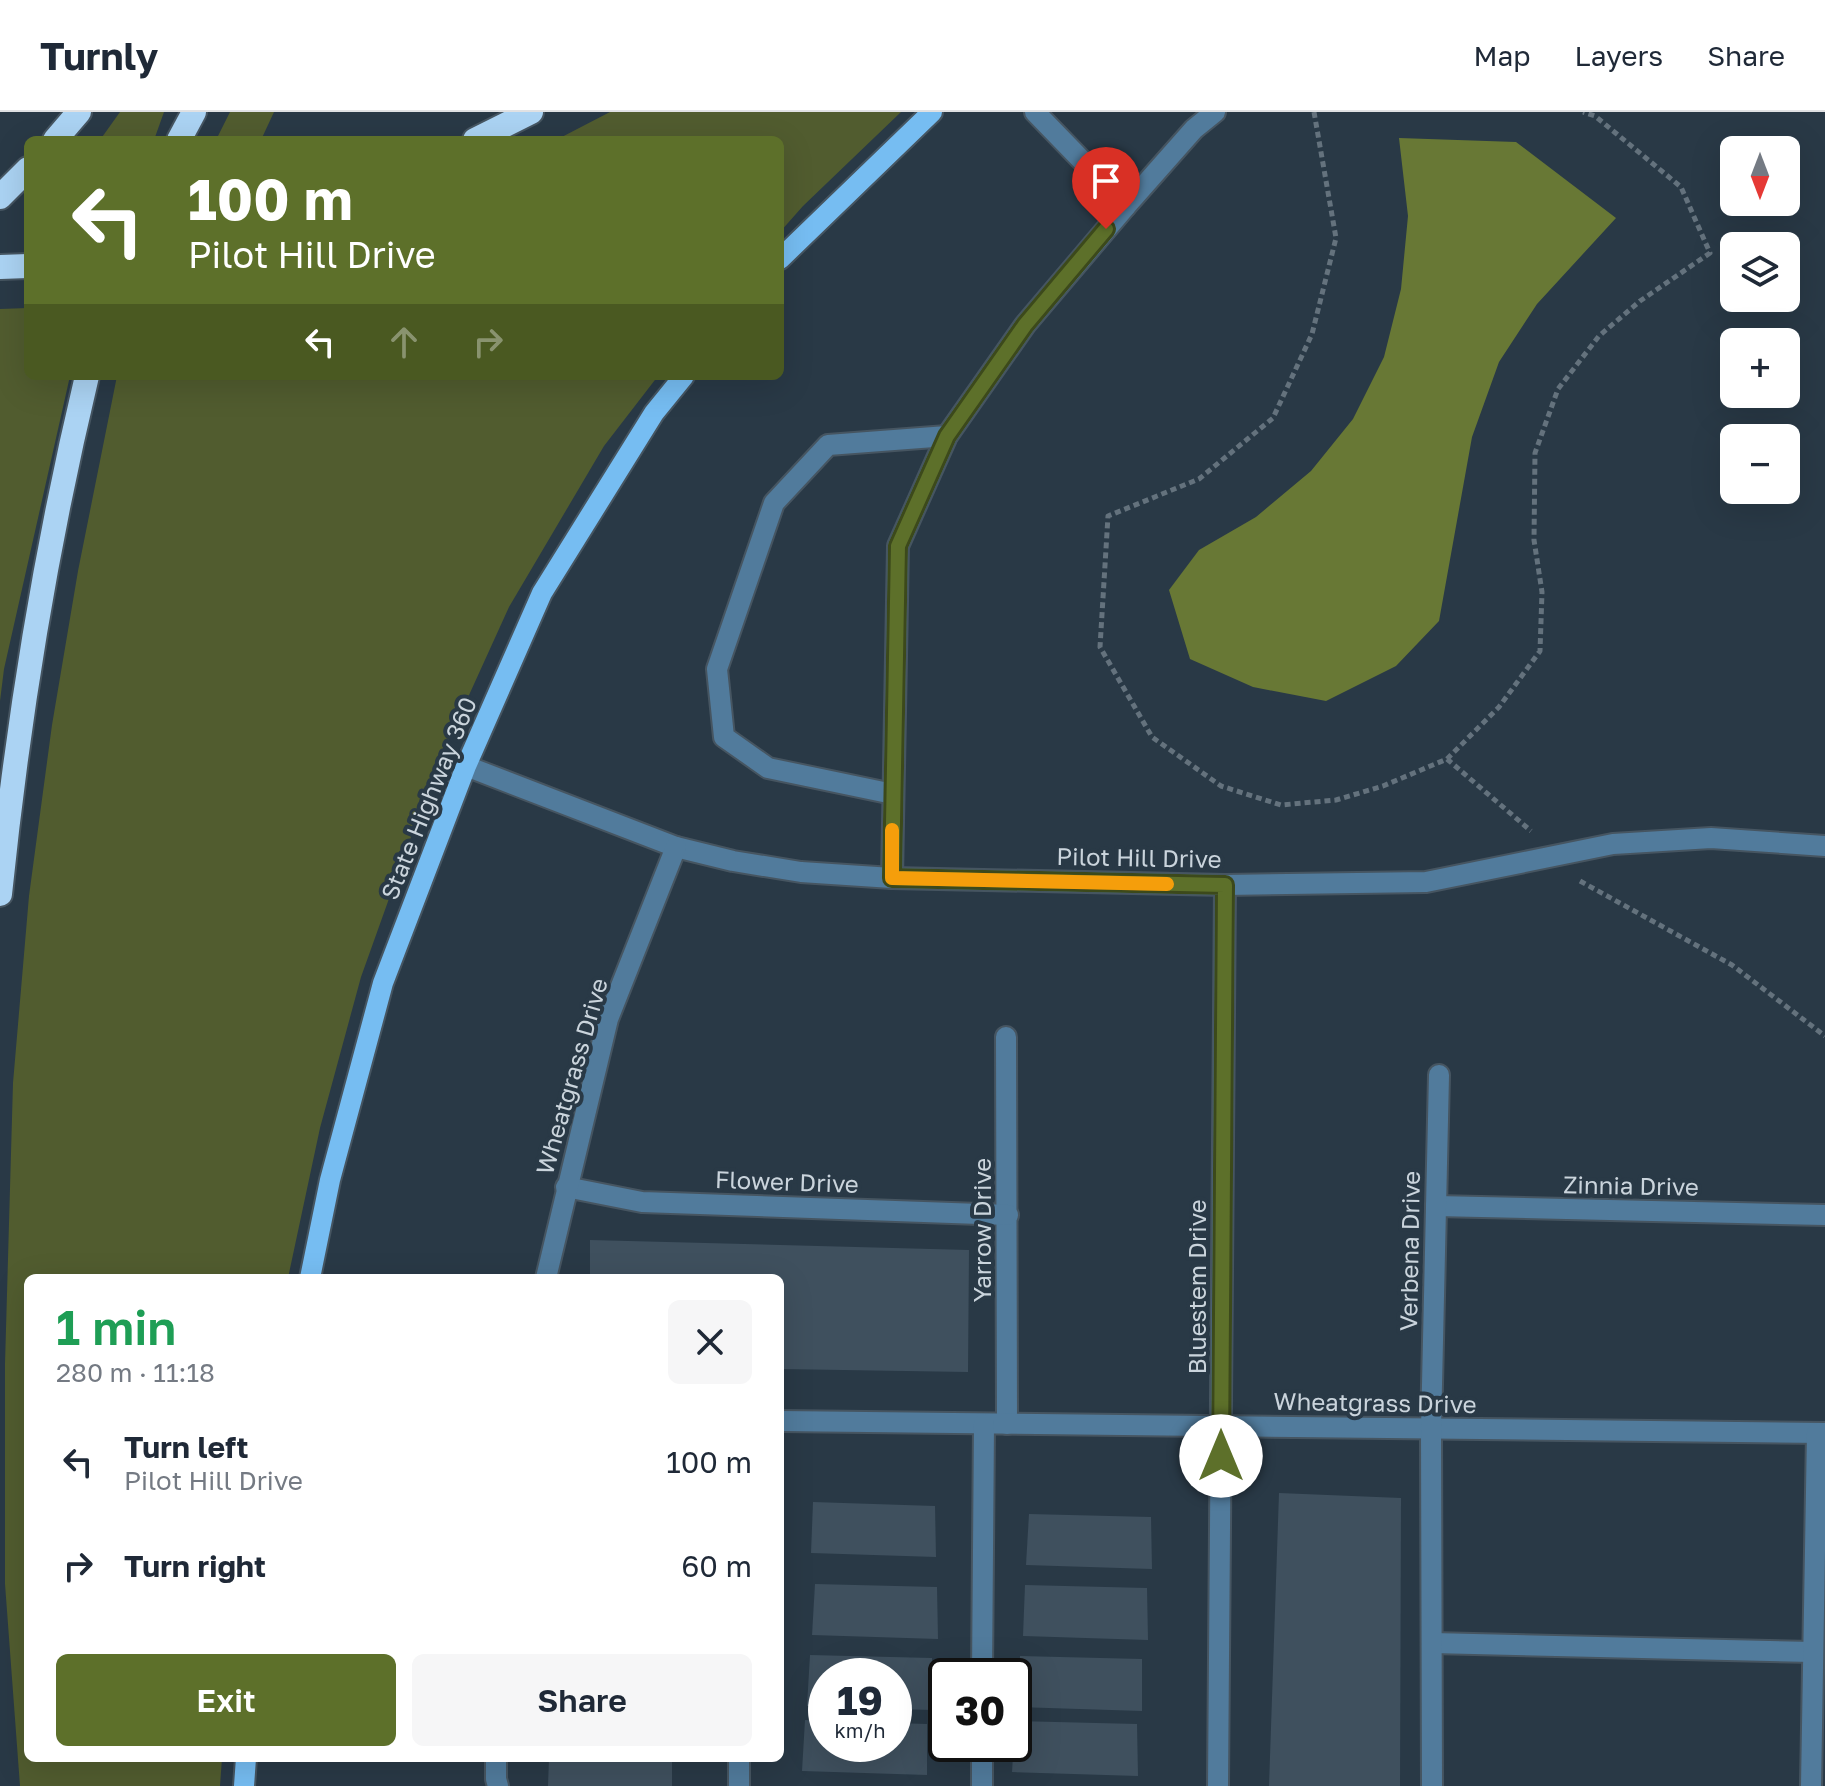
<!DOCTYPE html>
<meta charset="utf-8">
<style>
:root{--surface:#fff;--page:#f6f6f7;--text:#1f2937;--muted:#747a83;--line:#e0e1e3;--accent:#5d702a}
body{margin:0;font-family:"Golos Text",sans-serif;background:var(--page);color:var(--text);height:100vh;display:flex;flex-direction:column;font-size:30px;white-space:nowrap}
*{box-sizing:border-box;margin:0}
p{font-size:26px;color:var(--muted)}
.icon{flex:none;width:44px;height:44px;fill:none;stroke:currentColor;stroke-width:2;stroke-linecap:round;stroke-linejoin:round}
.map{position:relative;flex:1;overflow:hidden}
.side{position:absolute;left:24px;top:1162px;width:760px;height:488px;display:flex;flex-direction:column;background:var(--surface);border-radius:12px;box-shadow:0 8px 32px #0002}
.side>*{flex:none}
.top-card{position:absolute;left:24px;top:24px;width:760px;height:244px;border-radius:12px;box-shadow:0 8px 32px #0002;background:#5d702a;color:#fff;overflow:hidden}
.needle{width:52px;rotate:180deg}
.buttons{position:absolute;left:1720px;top:24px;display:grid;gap:16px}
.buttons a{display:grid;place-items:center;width:80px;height:80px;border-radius:12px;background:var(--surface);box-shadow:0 8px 32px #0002;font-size:40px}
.speed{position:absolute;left:808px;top:1546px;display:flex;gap:16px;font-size:40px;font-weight:700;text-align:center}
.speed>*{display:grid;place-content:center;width:104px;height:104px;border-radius:50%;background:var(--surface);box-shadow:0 8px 32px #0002;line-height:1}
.speed small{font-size:20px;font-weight:400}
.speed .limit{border:4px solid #111;border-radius:12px;background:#fff;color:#111}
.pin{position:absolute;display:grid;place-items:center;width:68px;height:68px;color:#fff;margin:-82px -34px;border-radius:50% 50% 50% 0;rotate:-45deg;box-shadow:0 0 8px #0007}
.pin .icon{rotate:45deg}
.me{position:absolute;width:88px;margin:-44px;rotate:0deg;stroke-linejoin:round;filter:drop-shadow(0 0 6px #0008)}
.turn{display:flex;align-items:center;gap:28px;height:168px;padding:0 32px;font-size:36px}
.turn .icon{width:104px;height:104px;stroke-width:2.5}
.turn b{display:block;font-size:56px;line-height:68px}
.lanes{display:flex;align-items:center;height:76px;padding:0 32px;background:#0003;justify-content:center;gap:40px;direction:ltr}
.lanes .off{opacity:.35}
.round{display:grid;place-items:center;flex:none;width:84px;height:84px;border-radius:12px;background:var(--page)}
.overview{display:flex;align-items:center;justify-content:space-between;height:136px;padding:0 32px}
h1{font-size:48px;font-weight:600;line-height:60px;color:#1e9e55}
.action{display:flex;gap:16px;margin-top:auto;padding:16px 32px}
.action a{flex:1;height:92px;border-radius:12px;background:var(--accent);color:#fff;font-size:32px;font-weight:600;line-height:92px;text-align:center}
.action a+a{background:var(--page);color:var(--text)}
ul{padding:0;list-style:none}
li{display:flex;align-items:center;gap:24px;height:104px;padding:0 32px}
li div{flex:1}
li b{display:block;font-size:30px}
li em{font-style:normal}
header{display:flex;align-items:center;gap:48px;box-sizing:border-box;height:112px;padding:0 40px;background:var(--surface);border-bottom:2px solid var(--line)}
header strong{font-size:38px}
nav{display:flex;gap:44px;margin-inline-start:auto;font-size:28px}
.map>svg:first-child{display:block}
</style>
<header>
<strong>Turnly</strong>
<nav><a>Map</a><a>Layers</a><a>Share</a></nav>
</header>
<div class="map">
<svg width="1825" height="1674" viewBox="0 0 1825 1674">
<rect width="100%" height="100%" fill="#293946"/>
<!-- green -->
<g fill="#515c2f">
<polygon points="120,0 164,0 154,28 100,28"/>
<polygon points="230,0 274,0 261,28 216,28"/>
<polygon points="610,0 901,0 803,94 780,120 780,28 556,28"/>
<polygon points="28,196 28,264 70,264 4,557 0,589 0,197"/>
<polygon points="117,264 658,264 604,334 509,495 435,658 361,865 320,1016 288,1166 28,1166 28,1646 222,1646 220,1674 20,1674 5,1472 5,1252 13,971 29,784 52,613 78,459"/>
</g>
<!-- water -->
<polygon fill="#687835" points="1399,26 1516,30 1616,106 1537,192 1499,250 1472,325 1439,509 1396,554 1326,589 1253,575 1190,547 1169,478 1199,438 1256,405 1311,359 1353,307 1384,245 1401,177 1408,104"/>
<!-- building -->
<g fill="#3f505e">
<polygon points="590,1128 969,1138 968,1260 780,1257 780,1166 590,1166"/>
<polygon points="1279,1381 1401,1386 1400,1674 1269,1674"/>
<polygon points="813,1390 935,1394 936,1445 811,1441"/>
<polygon points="1029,1402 1151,1405 1152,1457 1026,1453"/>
<polygon points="815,1472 937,1475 938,1527 812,1523"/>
<polygon points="1025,1473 1147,1476 1148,1528 1023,1524"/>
<polygon points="810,1543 932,1546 932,1598 894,1597 894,1564 826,1564 826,1595 807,1594"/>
<polygon points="1020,1544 1142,1547 1142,1599 1017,1595"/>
<polygon points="805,1608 826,1609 826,1632 894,1632 894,1611 927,1612 927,1663 802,1659"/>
<polygon points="1015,1609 1137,1612 1138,1664 1012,1660"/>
<polygon points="549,1646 672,1646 672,1674 548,1674"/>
</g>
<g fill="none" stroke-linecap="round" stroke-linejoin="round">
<!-- minor casing -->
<g stroke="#465561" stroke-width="24">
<g id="minor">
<polyline points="1126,94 1194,17 1215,0"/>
<polyline points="466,654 676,735 733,749 801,760 892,766 1225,773 1426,770 1613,732 1711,726 1825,734"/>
<polyline points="893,682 768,656 724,625 717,557 774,391 828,333 947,324"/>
<polyline points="892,766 898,434 947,324 1025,213 1126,94 1035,0"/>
<polyline points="1006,925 1007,1312"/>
<polyline points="566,1075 642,1090 1008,1103"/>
<polyline points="1436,1094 1825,1103"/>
<polyline points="546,1166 608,907 676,735"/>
<polyline points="780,1309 1825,1321"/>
<polyline points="1432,1531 1813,1540"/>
<polyline points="982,1564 984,1312"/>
<polyline points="496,1646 496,1667 498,1674"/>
<polyline points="739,1674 739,1646"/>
<polyline points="982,1674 982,1632"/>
<polyline points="1218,1674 1225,773"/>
<polyline points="1432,1674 1431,1317 1439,963"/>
<polyline points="1811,1674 1817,1321"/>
</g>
</g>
<!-- major casing -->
<g stroke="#465561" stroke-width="24">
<g id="major">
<polyline points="780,147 932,0"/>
<polyline points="310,1166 330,1068 383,871 466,654 542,481 654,301 684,264"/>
<polyline points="244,1674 246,1646"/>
</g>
</g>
<!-- highway casing -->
<g stroke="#465561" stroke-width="28">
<g id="highway">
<polyline points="55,28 79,0"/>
<polyline points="179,28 194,0"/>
<polyline points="475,28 531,0"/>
<polyline points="0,85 28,57"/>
<polyline points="0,155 28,154"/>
<path d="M0,782C18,607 46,435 87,264"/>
</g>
</g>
<!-- path -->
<g stroke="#64727d" stroke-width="5" stroke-dasharray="6 4" stroke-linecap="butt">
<polyline points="1314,0 1336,126 1312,222 1273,306 1199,367 1108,404 1100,535 1152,625 1221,674 1281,693 1336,688 1383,674 1447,647 1499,595 1540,539 1542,480 1534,428 1535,341 1558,277 1599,224 1640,189 1710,141 1681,75 1595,4 1583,0"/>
<polyline points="1447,647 1531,719"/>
<polyline points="1580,769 1732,853 1825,924"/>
</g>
<!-- minor -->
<use href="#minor" stroke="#517b9c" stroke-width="20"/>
<!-- major -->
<use href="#major" stroke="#76bdf2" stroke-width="20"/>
<!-- highway -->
<use href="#highway" stroke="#abd3f3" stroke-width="24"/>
</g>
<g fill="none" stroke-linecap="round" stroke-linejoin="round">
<!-- route casing -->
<g stroke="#3c491b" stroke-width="20">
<polyline id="route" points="1106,117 1025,213 947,324 898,434 892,766 1225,773 1221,1344"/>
</g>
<!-- route -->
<use href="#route" stroke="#5d702a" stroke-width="14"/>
<!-- slow -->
<polyline stroke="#f59e0b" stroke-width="14" points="892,718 892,766 1167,772"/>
</g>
<g text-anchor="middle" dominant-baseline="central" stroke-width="8" stroke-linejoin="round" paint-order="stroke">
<!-- street labels -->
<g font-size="24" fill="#cad4dc" stroke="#293946">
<text transform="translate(428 686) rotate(-68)">State Highway 360</text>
<text transform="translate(1139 745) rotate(1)">Pilot Hill Drive</text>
<text transform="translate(571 964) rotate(-74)">Wheatgrass Drive</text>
<text transform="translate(787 1069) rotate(2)">Flower Drive</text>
<text transform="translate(1631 1073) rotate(1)">Zinnia Drive</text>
<text transform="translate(981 1118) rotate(-90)">Yarrow Drive</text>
<text transform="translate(1409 1139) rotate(-89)">Verbena Drive</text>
<text transform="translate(1196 1175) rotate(-90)">Bluestem Drive</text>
<text transform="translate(1375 1290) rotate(1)">Wheatgrass Drive</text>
</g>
</g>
</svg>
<div class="buttons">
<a><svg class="needle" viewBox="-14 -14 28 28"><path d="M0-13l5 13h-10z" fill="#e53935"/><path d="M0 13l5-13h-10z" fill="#747a83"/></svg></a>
<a><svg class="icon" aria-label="layers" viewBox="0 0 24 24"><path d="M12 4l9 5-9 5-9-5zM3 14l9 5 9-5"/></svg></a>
<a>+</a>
<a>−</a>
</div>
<div class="speed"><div>19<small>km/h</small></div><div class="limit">30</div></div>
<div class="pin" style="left:1106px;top:117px;background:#d93025"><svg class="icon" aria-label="arrive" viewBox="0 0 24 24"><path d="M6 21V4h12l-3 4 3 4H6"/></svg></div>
<svg class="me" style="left:1221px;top:1344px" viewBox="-20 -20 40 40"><circle r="19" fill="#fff"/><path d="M0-13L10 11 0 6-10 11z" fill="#5d702a"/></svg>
<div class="top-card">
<div class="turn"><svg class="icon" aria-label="left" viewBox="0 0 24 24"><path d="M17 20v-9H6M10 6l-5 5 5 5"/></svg><div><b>100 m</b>Pilot Hill Drive</div></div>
<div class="lanes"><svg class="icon" aria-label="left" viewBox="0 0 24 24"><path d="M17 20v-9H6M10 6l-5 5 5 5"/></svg><svg class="icon off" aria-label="ahead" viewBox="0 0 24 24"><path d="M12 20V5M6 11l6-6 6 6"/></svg><svg class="icon off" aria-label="right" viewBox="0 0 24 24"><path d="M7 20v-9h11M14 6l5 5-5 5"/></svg></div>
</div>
<section class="side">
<div class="overview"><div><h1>1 min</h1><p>280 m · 11:18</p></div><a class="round"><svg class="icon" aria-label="close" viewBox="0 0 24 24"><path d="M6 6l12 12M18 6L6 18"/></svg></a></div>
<ul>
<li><svg class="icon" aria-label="left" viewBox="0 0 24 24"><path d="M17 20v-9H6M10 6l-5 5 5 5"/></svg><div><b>Turn left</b><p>Pilot Hill Drive</p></div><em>100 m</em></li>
<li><svg class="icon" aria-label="right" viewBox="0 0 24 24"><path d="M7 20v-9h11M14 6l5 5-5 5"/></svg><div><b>Turn right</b></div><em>60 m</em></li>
</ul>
<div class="action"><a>Exit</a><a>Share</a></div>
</section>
</div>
